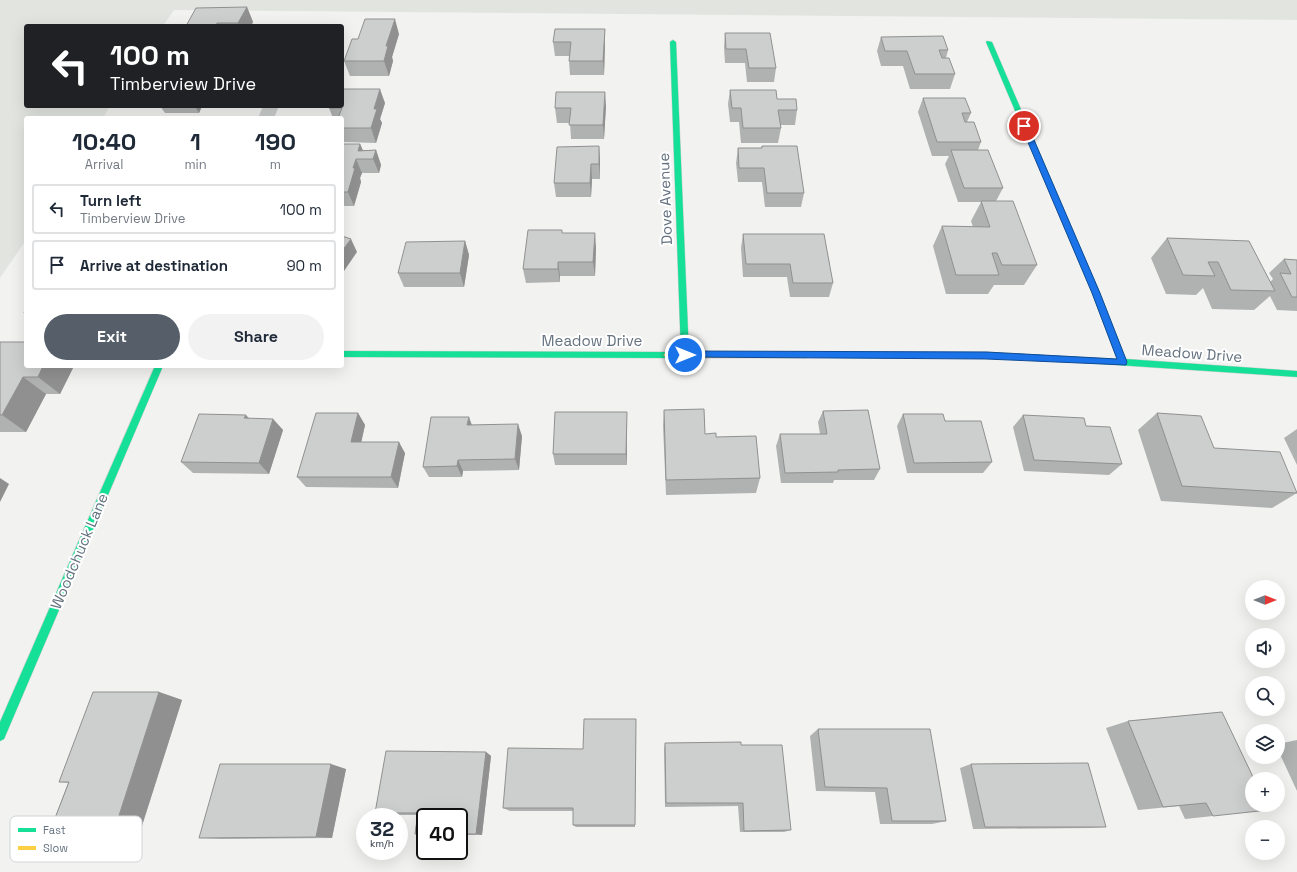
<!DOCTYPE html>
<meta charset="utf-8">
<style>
:root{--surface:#fff;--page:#f2f2f3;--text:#1f2937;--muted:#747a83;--line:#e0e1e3;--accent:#555e69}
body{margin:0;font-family:"Space Grotesk",sans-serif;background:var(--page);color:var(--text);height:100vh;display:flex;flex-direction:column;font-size:15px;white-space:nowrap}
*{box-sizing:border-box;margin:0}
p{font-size:13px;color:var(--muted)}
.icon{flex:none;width:22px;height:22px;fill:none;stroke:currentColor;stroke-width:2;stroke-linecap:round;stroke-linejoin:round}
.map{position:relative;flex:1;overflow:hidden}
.details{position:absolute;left:24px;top:116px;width:320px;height:252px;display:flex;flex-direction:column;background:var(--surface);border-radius:4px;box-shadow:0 4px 16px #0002}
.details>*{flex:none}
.banner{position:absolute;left:24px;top:24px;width:320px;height:84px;border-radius:4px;box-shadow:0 4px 16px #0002;background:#202124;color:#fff;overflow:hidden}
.needle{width:26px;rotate:90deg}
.tools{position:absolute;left:1245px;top:580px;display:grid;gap:8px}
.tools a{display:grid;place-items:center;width:40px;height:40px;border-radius:50%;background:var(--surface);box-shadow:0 4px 16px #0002;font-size:20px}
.speed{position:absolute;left:356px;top:808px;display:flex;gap:8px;font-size:20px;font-weight:700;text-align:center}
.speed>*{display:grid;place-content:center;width:52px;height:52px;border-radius:50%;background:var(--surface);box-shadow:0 4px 16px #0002;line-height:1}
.speed small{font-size:10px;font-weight:400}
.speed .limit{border:2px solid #111;border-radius:6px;background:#fff;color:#111}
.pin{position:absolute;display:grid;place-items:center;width:34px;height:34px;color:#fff;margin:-17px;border:2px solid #fff;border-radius:50%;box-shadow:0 1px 4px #0007}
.me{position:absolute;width:44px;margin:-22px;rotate:90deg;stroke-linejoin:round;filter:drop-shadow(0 0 3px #0008)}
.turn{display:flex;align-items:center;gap:14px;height:84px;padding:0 20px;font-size:18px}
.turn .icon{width:52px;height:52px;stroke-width:2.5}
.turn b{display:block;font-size:28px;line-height:34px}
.eta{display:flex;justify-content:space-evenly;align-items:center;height:68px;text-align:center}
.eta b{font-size:24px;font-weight:600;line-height:28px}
.cta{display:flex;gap:8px;margin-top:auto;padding:8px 20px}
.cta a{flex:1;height:46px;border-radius:24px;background:var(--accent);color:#fff;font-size:16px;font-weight:600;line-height:46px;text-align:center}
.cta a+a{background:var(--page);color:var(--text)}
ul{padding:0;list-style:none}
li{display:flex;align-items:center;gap:12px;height:50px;margin:0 8px 6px;padding:0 12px;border:2px solid var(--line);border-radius:4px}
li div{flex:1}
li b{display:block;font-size:15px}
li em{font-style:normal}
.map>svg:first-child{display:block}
</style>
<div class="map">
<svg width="1297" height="872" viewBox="0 0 1297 872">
<rect width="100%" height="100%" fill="#f2f3f1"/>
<!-- green -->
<polygon fill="#e2e5df" points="0,0 1297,0 1297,20 174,10 163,26 26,26 26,106 110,106 103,118 26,118 26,240 0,278"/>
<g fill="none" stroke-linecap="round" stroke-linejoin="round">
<!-- fast casing -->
<g stroke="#cecfcf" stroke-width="1">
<g id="fast">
<polygon points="673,40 676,42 689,355 685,358 681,355 670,42"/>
<polygon points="987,41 992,42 1100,293 1126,359 1297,371 1297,377 1056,361 986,358 803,357 802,355 803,353 806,352 986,352 1117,359 1092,293 986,42"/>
<polygon points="342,351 667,352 671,355 667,358 342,357"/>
<polygon points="155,366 163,366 4,739 0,741 0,722"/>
</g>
</g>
<!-- slow casing -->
<g stroke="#cecfcf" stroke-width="1">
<polygon id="slow" points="667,352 806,352 810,355 806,358 667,358 663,355"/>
</g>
<!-- street -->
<polygon fill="#cbcccc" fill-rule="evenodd" points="263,106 279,106 274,118 258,118"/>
<!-- fast -->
<use href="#fast" fill="#16e098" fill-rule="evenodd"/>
<!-- slow -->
<use href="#slow" fill="#ffcf43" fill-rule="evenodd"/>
</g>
<!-- wall -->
<g fill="#b0b1b1">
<polygon points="247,7 253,22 251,26 186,26"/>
<polygon points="605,29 605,44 604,75 570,75 569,61 569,56 555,56 553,42"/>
<polygon points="725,33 776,68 774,82 747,82 745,63 725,63 724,47"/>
<polygon points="399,34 392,57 393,61 389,76 350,76 344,61 358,39"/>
<polygon points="881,37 948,50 946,58 955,74 950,89 910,89 903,66 881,66 877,51"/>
<polygon points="730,90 777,99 797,110 795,125 780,125 781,128 778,143 741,143 739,122 730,122 728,104"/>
<polygon points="923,98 971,113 967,122 981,142 978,150 1003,188 996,201 1037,265 1024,285 994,285 988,294 946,294 933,246 942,226 973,227 971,221 981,202 958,202 945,164 949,156 932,156 918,112"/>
<polygon points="385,103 380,119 382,123 376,143 342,142 342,118 333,118 329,108"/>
<polygon points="160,106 202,106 199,113 165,113"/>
<polygon points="606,106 604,139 571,139 570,123 557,123 555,108"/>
<polygon points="342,144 360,144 363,150 376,150 381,165 379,173 362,173 360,178 361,182 354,206 342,206"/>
<polygon points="599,146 600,161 600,179 592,179 591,197 556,197 554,183"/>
<polygon points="762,146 804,193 801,207 765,207 762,182 738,182 736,163 738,148 761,148"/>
<polygon points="562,233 596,247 595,276 560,276 560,282 526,283 523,269"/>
<polygon points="743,234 833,283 829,297 790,297 787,277 743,277 741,248"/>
<polygon points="1167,238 1270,282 1273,279 1269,273 1284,259 1297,260 1297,311 1277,310 1270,296 1254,310 1212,309 1203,288 1196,295 1166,294 1151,258"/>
<polygon points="465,241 469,255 464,287 404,287 398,273"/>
<polygon points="0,342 26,366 74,366 60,394 46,394 26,432 0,432"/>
<polygon points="664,410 705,434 716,437 760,478 756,493 666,495 663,426"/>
<polygon points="823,411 880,469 874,480 834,480 833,483 781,483 776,446 780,434 820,434 818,422"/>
<polygon points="358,413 365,425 361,442 405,453 398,488 306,487 297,477"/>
<polygon points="1157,413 1214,448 1297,493 1272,508 1161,501 1138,430"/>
<polygon points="903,414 945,421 992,462 983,473 907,473 897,426"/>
<polygon points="1023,415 1086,426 1122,464 1109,475 1024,471 1013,427"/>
<polygon points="249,419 273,419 283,430 269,474 193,473 181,462"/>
<polygon points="627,424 627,465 555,465 553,454"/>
<polygon points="472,425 522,436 519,470 463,471 462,477 429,477 423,467"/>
<polygon points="1297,429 1297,465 1284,438"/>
<polygon points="159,692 182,700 140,832 80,833 50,831 68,783 59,782"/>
<polygon points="1222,712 1213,816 1185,819 1179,806 1138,810 1106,728 1128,721"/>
<polygon points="636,719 636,726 635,827 576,827 573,825 573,811 510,811 503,808 583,749"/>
<polygon points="818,729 946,821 932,824 880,824 875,792 816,791 810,736"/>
<polygon points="1297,740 1297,791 1278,750 1278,744"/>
<polygon points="665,743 741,745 791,830 784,832 740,832 738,806 665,807 664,749"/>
<polygon points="486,752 491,756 482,835 459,835 459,817 425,817 425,835 423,835 415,834 417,815 384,815 375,813"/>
<polygon points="971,764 1106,827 1090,828 973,829 960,768"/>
<polygon points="346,769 332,838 221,839 199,838"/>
</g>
<!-- shaded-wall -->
<g fill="#909090">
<polygon points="247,7 253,22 251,26 240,26 238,23"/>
<polygon points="395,19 399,34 392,57 393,61 389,76 384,61 386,46"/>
<polygon points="605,29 605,44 604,75 603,61"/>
<polygon points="380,89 385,103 380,119 382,123 376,143 371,128 374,109"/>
<polygon points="605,92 606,106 604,139 603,125"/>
<polygon points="195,106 202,106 199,113"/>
<polygon points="360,144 366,158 358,151"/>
<polygon points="599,146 600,161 600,179 599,164"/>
<polygon points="376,150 381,165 379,173 373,159"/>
<polygon points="356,159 362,173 360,178 361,182 354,206 348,192 353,168"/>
<polygon points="591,164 592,179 591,197 590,183"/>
<polygon points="595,233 596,247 595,276 593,262"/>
<polygon points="351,239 357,252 342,274 342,251"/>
<polygon points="465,241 469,255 464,287 460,273"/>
<polygon points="558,262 560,276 560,282 558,269"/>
<polygon points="43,366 74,366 60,394 38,377"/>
<polygon points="23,377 46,394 26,432 2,415"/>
<polygon points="627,412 627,465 626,454"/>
<polygon points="358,413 365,425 359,453 351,442"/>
<polygon points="246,415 256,426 244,418"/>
<polygon points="469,417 473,428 467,425"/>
<polygon points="273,419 283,430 269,474 259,463"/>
<polygon points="518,424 522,436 519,470 515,459"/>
<polygon points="399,442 405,453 398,488 391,477"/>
<polygon points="458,460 463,471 462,477 457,466"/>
<polygon points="0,478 9,484 0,502"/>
<polygon points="159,692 182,700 140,832 114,831"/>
<polygon points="486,752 491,756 482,835 476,834"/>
<polygon points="331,764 346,769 332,838 316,837"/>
</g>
<!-- building -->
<g fill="#cdcece" stroke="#909090">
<polygon points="247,7 238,23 217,23 216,26 186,26 196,8"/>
<polygon points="365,19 395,19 386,46 388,46 384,61 344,61 352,39 358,39"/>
<polygon points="555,29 605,29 603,61 569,61 571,42 553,42"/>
<polygon points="725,33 770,33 776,68 749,68 746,49 726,49"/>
<polygon points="943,36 948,50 939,50 942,58 949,58 955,74 915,74 907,51 885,51 881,37"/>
<polygon points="342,89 380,89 374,109 377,109 371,128 342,128 342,118 338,118 342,108 329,108 330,106 342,106"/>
<polygon points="730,90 776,90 777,99 796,99 797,110 778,110 781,128 743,128 741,108 732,108"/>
<polygon points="556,92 605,92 603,125 569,125 571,108 555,108"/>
<polygon points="923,98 965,98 971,113 962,113 965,122 974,122 981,142 937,142"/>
<polygon points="342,144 360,144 358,151 376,150 373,159 356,159 353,168 355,168 348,192 342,192"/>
<polygon points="599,146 599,164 591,164 590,183 554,183 557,147"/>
<polygon points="762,146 797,146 804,193 767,193 764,168 739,168 738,148 762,148"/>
<polygon points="951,150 988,150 1003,188 964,188"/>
<polygon points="981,201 1013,201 1037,265 1002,265 997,253 992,253 999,275 956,275 942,226 990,227"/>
<polygon points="528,230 562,230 562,233 595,233 593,262 558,262 558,269 523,269"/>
<polygon points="743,234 824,234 833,283 793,283 790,264 746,264"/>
<polygon points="342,236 351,239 342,251"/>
<polygon points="1167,238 1249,241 1275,291 1231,290 1218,262 1208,262 1215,276 1183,275"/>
<polygon points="465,241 460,273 398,273 406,242"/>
<polygon points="1284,259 1297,260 1297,297 1292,297 1280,273 1291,274"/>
<polygon points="26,308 26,313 24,313"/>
<polygon points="0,342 26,342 26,366 43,366 38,377 23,377 2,415 0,415"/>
<polygon points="704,409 705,434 716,433 716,437 756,436 760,478 666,480 664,410"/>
<polygon points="868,410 880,469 838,470 838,472 785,473 780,434 827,434 823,411"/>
<polygon points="555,412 627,412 626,454 553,454"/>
<polygon points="316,413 358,413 351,442 399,442 391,477 297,477"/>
<polygon points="1157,413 1201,416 1214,448 1280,452 1297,493 1182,486"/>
<polygon points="199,414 246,415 244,418 273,419 259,463 181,462"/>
<polygon points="903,414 943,414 945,421 981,421 992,462 914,463"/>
<polygon points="1023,415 1084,418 1086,426 1110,427 1122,464 1034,460"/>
<polygon points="431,417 469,417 467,425 518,424 515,459 458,460 457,466 423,467"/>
<polygon points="93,692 159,692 114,831 50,831 69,782 59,782"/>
<polygon points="1222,712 1254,779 1252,779 1252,805 1266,805 1268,810 1213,816 1206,803 1163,807 1128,721"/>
<polygon points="584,719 636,719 635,825 573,825 573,808 503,808 508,748 583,749"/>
<polygon points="818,729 930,729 946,821 892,821 887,788 825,787"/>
<polygon points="741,742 741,745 782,745 791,830 744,831 743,803 666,803 665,743"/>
<polygon points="386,751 486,752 476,834 459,834 459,817 425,817 425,834 415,834 418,813 375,813"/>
<polygon points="1088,763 1106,827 985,827 971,764"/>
<polygon points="220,764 331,764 316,837 199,838"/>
</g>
<!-- route -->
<polygon fill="#1a73e8" stroke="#114b97" points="1022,124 1027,124 1028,126 1100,293 1127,362 1126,365 986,359 682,357 681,355 685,351 986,352 1117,359 1092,293 1021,126"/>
<g text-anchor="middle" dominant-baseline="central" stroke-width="4" stroke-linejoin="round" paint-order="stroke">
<!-- street labels -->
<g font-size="15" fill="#64717f" stroke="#fff">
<text transform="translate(665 199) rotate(-92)">Dove Avenue</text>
<text x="592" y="340">Meadow Drive</text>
<text transform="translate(1192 353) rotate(4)">Meadow Drive</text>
<text transform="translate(79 551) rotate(-67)">Woodchuck Lane</text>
</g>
</g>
<!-- legend -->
<rect x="10" y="816" width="132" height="46" rx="6" fill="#fff" stroke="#d0d4d9" stroke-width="1"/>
<rect x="18" y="828" width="18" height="4" fill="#16e098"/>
<rect x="18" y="846" width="18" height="4" fill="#ffcf43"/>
<g font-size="11" fill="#64717f">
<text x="43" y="834">Fast</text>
<text x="43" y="852">Slow</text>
</g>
</svg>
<div class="tools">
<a><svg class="needle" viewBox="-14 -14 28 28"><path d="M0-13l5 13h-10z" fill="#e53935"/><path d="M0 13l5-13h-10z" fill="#747a83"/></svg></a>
<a><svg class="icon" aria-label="sound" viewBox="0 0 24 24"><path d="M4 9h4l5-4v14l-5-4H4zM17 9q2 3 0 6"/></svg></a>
<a><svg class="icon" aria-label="search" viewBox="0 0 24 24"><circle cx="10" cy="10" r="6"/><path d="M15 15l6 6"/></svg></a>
<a><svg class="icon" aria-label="layers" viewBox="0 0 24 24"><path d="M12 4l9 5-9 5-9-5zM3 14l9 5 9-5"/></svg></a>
<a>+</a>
<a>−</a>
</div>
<div class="speed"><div>32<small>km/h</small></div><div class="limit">40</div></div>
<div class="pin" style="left:1024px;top:126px;background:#d93025"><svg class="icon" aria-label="arrive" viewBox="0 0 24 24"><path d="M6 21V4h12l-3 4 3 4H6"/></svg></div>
<svg class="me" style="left:685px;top:355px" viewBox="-20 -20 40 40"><circle r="17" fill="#1a73e8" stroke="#fff" stroke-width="3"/><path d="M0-11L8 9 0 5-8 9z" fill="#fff"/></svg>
<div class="banner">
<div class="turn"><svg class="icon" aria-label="left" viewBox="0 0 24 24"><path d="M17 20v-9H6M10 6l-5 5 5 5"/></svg><div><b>100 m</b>Timberview Drive</div></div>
</div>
<section class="details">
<div class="eta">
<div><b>10:40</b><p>Arrival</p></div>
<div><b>1</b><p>min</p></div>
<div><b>190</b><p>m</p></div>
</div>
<ul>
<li><svg class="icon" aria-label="left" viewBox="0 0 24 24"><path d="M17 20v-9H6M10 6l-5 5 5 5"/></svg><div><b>Turn left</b><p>Timberview Drive</p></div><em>100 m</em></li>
<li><svg class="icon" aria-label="arrive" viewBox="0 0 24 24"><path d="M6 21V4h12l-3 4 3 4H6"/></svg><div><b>Arrive at destination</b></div><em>90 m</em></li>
</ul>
<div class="cta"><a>Exit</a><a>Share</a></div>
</section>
</div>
